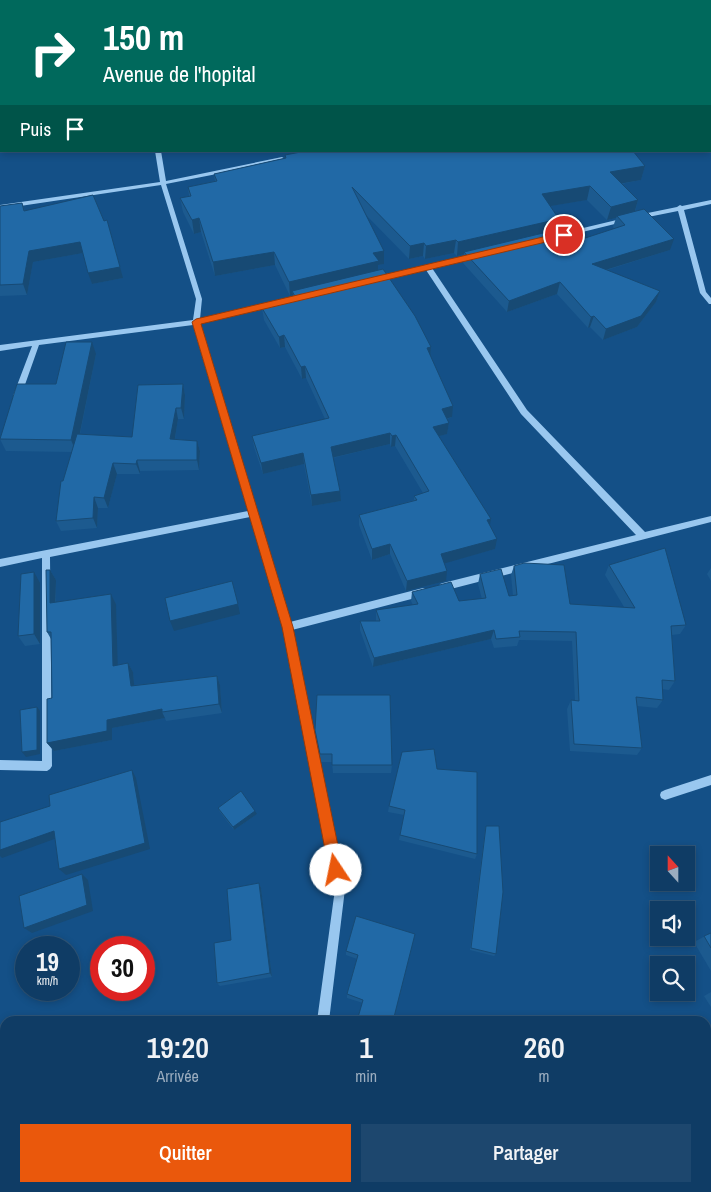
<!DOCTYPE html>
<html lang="fr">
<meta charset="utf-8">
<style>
:root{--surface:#0f3c65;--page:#1d476e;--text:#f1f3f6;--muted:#9badbf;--line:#2f5679;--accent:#ea580c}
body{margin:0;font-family:"Archivo Narrow",sans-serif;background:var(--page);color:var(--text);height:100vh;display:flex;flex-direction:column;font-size:19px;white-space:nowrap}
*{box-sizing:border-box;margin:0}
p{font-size:16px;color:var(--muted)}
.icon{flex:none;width:28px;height:28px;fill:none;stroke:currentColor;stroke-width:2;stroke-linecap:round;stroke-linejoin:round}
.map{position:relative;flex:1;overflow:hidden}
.sheet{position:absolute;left:0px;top:1016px;width:711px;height:176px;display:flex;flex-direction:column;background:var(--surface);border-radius:15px 15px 0 0;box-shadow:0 2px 8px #0003,0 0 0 1px var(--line)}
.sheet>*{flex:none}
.guide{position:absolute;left:0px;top:0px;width:711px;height:152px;box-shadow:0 2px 8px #0003,0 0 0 1px var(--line);background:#00695c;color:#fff;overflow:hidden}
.needle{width:32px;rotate:339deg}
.fabs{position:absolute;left:650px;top:846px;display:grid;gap:10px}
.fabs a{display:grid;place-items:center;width:45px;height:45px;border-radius:0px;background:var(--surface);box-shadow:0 2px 8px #0003,0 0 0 1px var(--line);font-size:25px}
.speed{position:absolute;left:15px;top:936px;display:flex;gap:10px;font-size:25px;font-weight:700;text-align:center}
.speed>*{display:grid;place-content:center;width:65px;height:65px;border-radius:50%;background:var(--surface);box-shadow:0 2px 8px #0003,0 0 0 1px var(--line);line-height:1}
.speed small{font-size:12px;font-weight:400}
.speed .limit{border:8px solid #d22;background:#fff;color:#111}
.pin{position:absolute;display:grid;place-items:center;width:42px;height:42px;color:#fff;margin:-21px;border:2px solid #fff;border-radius:50%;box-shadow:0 1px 5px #0007}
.me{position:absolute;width:55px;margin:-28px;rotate:349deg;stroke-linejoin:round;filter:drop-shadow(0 0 4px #0008)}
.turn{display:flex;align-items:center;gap:18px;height:105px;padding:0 20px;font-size:22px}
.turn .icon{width:65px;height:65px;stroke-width:2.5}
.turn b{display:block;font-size:35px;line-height:42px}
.then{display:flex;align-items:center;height:48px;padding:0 20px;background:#0003;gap:10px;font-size:19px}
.eta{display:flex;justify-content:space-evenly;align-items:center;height:85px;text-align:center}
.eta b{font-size:30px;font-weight:600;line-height:35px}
.primary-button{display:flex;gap:10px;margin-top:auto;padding:10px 20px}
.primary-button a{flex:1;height:58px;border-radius:0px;background:var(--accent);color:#fff;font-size:20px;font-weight:600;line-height:58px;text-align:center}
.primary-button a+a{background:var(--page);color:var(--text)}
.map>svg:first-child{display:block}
</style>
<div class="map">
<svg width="711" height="1192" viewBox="0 0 711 1192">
<rect width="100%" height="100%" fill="#145087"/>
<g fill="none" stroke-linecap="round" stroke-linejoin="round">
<!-- minor -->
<g fill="#99c7ef" fill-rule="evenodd">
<polygon points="374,0 382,0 383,1 376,1"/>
<rect x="710" y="69" width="1" height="4"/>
<rect x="0" y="105" width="1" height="4"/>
<polygon points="155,151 161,151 166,181 282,157 285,159 282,161 166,184 202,299 200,319 299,296 302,298 299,300 200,323 290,622 423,588 426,589 427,592 426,595 423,596 292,630 345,889 329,1021 317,1021 335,889 283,627 250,517 50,557 52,766 50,769 47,771 0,770 0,760 42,761 42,558 0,567 0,559 248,511 193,325 39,345 21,396 17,399 13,396 32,346 0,351 0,345 193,320 196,299 161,185 0,209 0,205 160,182"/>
<polygon points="711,200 711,204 684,210 706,292 711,298 711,304 709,304 700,293 678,211 638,219 635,217 638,215 677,207 680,205 682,206"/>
<polygon points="625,218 628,220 627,221 558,238 555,236 558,234"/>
<polygon points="474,254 477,256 476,258 432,268 527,410 645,532 711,516 711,522 443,591 440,590 439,587 440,584 443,583 636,535 521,414 426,270 378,281 375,279 378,277"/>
<polygon points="711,775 711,785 665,800 661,798 660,795 661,792 665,790"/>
<polygon points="286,1188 298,1188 297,1192 285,1192"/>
<polygon points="417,1188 437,1188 439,1192 418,1192"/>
</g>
</g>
<!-- wall -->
<g fill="#1c5a8f" fill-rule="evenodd">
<polygon points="422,0 711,0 711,49 710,49 710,1 424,1"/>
<polygon points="710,81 711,81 711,107 710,106"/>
<path d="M285,155L645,166L641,180L621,184L638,200L635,212L670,250L607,270L660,291L656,302L637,327L603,340L590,327L588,328L557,294L507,312L463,263L464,254L457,256L454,253L425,259L423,256L409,259L366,215L384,264L378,265V270L431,347L430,355L452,417L447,419L449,423L447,434L439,436L490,526L495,549L444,563L446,581L406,591L390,554L372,560L359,525V515L414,500V496L423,493L395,446L391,447L390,444L333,458L341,501L312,506L304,464L263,474L254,447L252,436L325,419L306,378L302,379L285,347L280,348L264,320L262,308L293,299V295L290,296L275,265L215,276L201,232L194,234L183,212L180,198L189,196L188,187L215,181L214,174L285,158ZM587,200L607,220L616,218L613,227L615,229L573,242L557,230L559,219L550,206Z"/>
<polygon points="22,203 25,211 123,278 92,284 83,253 33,262 27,295 0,296 0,206"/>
<polygon points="96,354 80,434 132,437 183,384 185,395 184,419 178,419 175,439 197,441 200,451 199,470 140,471 140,474 117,474 108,508 98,508 97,528 61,531 56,521 63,481 72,452 6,451 0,439"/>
<polygon points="609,565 686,625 680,634 672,635 675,681 669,690 662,689 663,700 657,708 637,706 642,748 637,755 570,751 567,709 571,700 575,701 572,641 519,640 517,646 494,648 491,639 373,667 360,630 360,621 376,621 376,610 413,605 411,601 412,592 459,601 482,599 478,584 480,574 509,596 513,596 511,575 514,566 570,604 624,607 605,575"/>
<polygon points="711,568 711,581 707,574"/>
<polygon points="50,570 56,580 56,602 111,594 116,604 117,665 128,663 133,672 134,685 217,676 220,685 222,713 166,721 165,718 112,728 112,740 54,751 47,743 52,698 51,639 47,632"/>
<polygon points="40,583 40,644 25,646 18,636"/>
<polygon points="315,730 392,765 391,773 333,773 332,762 321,762 316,738"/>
<polygon points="437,769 477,854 475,859 399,840 404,815 388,812 389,806"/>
<polygon points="218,808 257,814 234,830 220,812"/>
<polygon points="486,826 496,954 494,956 470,950 485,830"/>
<polygon points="259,883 261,888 272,977 220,986 217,983 231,940"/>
<polygon points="711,933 711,971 694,942"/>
<polygon points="415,934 363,1003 347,998 347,994 357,959 346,955 346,951"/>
<polygon points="711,992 711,1007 704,996"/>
</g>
<!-- shaded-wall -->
<g fill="#174a74">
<polygon points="1,71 1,90 0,90 0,72"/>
<polygon points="645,166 641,180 607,186 610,172"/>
<polygon points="590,186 587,200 539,208 542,194"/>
<polygon points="638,200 634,214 617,216 616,218 607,220 611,207"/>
<polygon points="199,218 201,232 194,234 192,220"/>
<polygon points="559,219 556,232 464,252 464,254 457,256 458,242"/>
<polygon points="674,239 670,250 589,275 592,264"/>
<polygon points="456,240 454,253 425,259 426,246"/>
<polygon points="80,242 83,253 33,262 27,295 23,284 29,251"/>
<polygon points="424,243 423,256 409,259 410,246"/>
<polygon points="384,251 384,264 378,265 378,275 292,291 293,295 290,296 289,282 373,253"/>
<polygon points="274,252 275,265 215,276 213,262"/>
<polygon points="120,267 123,278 92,284 88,273"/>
<polygon points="560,282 557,294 507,312 509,301"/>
<polygon points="660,291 656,302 637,327 603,340 606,329"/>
<polygon points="594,316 590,327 588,328 591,317"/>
<polygon points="284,335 285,347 280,348 279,337"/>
<polygon points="92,342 96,354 76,452 71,440"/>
<polygon points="431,347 430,358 427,348"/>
<polygon points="305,366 306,378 302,379 301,367"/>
<polygon points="183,384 185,395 184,419 181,408"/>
<polygon points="453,406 452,417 441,420 442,409"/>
<polygon points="176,408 178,419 173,450 170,439"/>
<polygon points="449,423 447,434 432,438 433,427"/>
<polygon points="390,433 390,444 331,458 331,447"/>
<polygon points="396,435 395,446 391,447 392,436"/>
<polygon points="197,441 200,451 199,470 197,460"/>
<polygon points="303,453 304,464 263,474 261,463"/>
<polygon points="137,460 140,471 140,474 136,464"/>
<polygon points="113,463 117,474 108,508 104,498"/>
<polygon points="340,491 341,501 312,506 311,495"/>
<polygon points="94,497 98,508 97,528 93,518"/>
<polygon points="491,519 489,530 487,520"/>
<polygon points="497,539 495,549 439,565 441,554"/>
<polygon points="390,544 390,554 372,560 372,549"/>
<polygon points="50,570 56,580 55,613 50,603"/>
<polygon points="447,571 446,581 406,591 407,581"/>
<polygon points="34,572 40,583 40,644 34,634"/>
<polygon points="111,594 116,604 118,675 113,666"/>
<polygon points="238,604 240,614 174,631 170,621"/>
<polygon points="494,630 491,639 373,667 374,658"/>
<polygon points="128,663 133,672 135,695 131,686"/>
<polygon points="217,676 220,685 222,713 219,704"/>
<polygon points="37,707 40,711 40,754 26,757 22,752"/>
<polygon points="162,709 162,712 165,718 112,728 112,740 54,751 47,743 107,720"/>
<polygon points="132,770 136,778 150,849 66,875 59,869"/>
<polygon points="255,811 257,814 234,830 233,827"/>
<polygon points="54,831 60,837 2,858 0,856 0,850"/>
<polygon points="82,874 88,880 93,911 32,933 24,928"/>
<polygon points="259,883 261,888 272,977 270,973"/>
<polygon points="0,1050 5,1056 5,1065 0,1058"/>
<polygon points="5,1095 5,1105 0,1110 0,1100"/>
</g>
<!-- building -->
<g fill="#2169a6" stroke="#174a74">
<polygon points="229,0 257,0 258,1 230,1"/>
<polygon points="431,0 711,0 711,39 710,38 710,1 432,1"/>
<polygon points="710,81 711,81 711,95 710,94"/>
<polygon points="306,151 633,151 645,166 610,172 638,200 611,207 590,186 542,194 559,219 458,242 456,240 426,246 424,243 410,246 352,187 384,251 373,253 379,261 289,282 274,252 213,262 199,218 192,220 180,198 191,196 188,187 217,181 214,174 286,158 285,155"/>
<polygon points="93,195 104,221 107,220 120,267 88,273 80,242 29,251 23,284 0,285 0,206 22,203 24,211"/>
<polygon points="644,209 674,239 592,264 660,291 641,316 606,329 594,316 591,317 560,282 509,301 464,252 564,228 573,242 625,225 617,216"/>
<polygon points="383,269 415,316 431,347 427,348 453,406 442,409 449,423 433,427 491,519 487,520 497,539 441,554 447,571 407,581 390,544 372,549 359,515 417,500 414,496 429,491 396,435 392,436 390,433 331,447 340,491 311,495 303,453 261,463 252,436 329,418 305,366 301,367 284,335 279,337 262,308 296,298 292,291"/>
<polygon points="66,342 92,342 71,440 0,439 17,384 56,384"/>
<polygon points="183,384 181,408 176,408 170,439 197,441 197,460 137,460 136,464 113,463 104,498 94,497 93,518 56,521 61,481 63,481 77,434 132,437 138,385"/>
<polygon points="665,548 686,625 671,626 675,681 662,680 663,700 636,697 642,748 574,744 571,700 579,701 576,632 519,631 520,637 496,639 494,630 374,658 360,621 380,621 376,610 418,604 412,592 451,582 459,601 486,598 480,574 501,569 509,596 517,595 514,566 524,563 564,565 570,604 635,608 609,565"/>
<polygon points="46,570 50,570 50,603 111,594 113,666 128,663 131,686 217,676 219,704 162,712 162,709 107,720 107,731 47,743 47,699 52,698 51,632 47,632"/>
<polygon points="34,572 34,634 18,636 21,574"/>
<polygon points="232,581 238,604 170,621 165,598"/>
<polygon points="317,695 390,695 392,765 332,765 332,754 320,754 315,730"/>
<polygon points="37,707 37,750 22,752 20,710"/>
<polygon points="434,749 437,769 477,772 477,854 400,835 405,810 389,806 402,752"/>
<polygon points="132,770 145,843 59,869 54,831 0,850 0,822 50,806 49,795"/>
<polygon points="241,791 255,811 233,827 218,808"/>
<polygon points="486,826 499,826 503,892 496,954 471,948"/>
<polygon points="82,874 87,905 24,928 19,896"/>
<polygon points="259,883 270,973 217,983 214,943 231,940 227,889"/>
<polygon points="356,916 415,934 393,1021 357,1021 363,1000 347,994 358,955 346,951"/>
<polygon points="711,933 711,948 704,936"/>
<polygon points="710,1041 711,1043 711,1150 706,1153 706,1043"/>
<polygon points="0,1058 5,1065 5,1095 0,1100"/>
</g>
<!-- route -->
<polygon fill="#ea580c" stroke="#983908" points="564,232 567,233 567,237 201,324 293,627 343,870 341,875 336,877 331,875 329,870 282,627 192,322 196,319"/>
</svg>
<div class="fabs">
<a><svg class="needle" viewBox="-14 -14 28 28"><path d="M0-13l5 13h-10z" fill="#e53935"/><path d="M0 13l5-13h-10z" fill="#9badbf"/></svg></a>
<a><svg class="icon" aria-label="sound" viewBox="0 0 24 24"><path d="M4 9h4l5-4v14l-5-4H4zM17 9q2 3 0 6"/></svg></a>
<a><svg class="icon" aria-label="search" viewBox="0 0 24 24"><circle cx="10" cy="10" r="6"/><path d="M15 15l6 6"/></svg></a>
</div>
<div class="speed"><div>19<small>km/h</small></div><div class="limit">30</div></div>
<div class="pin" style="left:564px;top:235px;background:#d93025"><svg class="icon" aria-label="arrive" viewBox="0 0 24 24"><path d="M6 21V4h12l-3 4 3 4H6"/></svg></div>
<svg class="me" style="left:336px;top:870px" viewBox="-20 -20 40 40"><circle r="19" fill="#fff"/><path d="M0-13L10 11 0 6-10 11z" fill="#ea580c"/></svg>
<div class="guide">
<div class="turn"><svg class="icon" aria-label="right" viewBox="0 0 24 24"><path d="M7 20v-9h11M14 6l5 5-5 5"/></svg><div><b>150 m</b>Avenue de l'hopital</div></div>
<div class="then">Puis<svg class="icon" aria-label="arrive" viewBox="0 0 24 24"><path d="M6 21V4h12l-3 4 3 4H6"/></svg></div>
</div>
<section class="sheet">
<div class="eta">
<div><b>19:20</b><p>Arrivée</p></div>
<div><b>1</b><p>min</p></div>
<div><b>260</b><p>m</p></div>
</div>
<div class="primary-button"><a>Quitter</a><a>Partager</a></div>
</section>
</div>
